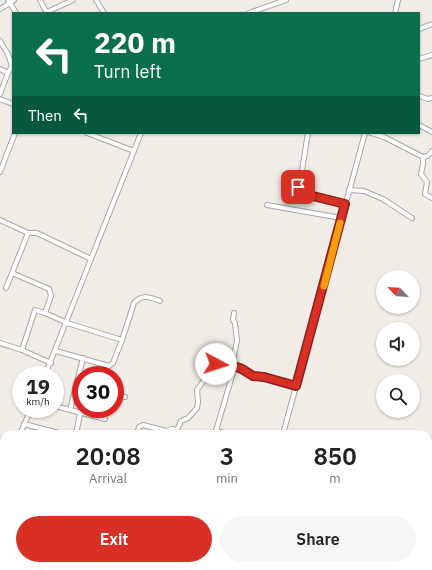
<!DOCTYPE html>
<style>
:root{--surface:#fff;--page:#f6f6f6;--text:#222;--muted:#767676;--accent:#d93025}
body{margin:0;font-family:"IBM Plex Sans",sans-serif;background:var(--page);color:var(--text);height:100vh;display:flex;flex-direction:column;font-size:15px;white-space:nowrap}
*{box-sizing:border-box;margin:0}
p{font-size:13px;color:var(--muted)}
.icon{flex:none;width:22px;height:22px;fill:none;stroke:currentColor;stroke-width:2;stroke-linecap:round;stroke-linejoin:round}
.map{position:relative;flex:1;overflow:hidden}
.details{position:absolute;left:0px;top:430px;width:432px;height:140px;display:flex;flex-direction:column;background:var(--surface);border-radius:12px 12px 0 0;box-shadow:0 1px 3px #0004}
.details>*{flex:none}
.top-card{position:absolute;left:12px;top:12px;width:408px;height:122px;border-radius:0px;box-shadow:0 1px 3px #0004;background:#0b6e4f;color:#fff;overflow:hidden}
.needle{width:26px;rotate:295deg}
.controls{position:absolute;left:376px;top:270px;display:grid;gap:8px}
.controls a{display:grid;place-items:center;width:44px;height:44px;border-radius:50%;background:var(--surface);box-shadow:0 1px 3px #0004;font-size:20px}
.speed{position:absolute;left:12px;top:366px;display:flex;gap:8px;font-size:20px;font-weight:700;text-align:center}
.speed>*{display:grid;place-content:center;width:52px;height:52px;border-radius:50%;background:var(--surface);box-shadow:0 1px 3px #0004;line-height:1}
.speed small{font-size:10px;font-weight:400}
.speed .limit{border:6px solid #d22;background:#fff;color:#111}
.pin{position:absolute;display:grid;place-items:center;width:34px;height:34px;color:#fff;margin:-17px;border-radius:8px;box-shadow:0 2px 6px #0006}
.me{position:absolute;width:44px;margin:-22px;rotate:95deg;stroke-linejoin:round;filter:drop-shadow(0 0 3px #0008)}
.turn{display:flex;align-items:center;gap:14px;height:84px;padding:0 16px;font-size:18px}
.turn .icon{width:52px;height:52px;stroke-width:2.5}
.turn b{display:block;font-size:28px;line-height:34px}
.then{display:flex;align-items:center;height:38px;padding:0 16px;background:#0003;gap:8px;font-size:15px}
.eta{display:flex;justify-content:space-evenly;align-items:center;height:68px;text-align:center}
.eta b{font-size:24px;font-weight:600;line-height:28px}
.action{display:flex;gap:8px;margin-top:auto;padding:8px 16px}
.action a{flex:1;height:46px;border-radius:24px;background:var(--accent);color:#fff;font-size:16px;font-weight:600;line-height:46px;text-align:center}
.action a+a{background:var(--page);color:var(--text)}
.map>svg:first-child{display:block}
</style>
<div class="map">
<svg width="432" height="570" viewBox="0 0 432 570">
<rect width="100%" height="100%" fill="#f1ede6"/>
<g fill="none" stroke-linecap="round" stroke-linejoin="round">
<!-- minor casing -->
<g stroke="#a7a7a7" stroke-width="6">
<g id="minor">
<polyline points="14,0 10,3 16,13"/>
<polyline points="40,0 47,13"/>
<polyline points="96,0 104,13"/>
<polyline points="0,9 10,3 8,0"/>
<polyline points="47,12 73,0"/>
<polyline points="249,13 286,0"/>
<polyline points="395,13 398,0"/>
<polyline points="419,29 432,24"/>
<polyline points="0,41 8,54 12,66 8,73 0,69"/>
<polyline points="419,59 432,55"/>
<polyline points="0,94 8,73"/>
<polyline points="419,96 428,99 432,98"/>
<polyline points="0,99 13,104"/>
<polyline points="419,125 432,132"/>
<polyline points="87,133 134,151"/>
<polyline points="308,133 299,189 305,194 345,204"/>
<polyline points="371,133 384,137 423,157 428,156 432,151"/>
<polyline points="423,157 423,164 421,174 427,182 425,194 432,198"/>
<polyline points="0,172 15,133"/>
<polyline points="349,190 364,191 383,199 412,218"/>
<polyline points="267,205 341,218"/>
<polyline points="0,220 28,233 37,233 91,259 45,375"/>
<polyline points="91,259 141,133"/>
<polyline points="12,273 49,289 51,296 45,313"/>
<polyline points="6,288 28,233"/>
<polyline points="0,343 22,350 51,363"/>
<path d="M22,350L35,310L45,313L67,323L122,340L134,303C142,294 150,297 160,301"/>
<polyline points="56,351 109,366 113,363 122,340"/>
<polyline points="232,365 237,341 235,323 233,320 234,313"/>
<polyline points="115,396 125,397"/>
<polyline points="55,406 105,419"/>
<polyline points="70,410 83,358"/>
<polyline points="24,424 63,434"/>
<polyline points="177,430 181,421 188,418 197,408 198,402 197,390 205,379 209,363 215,364 222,363 229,364 242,369 253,376 264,377 296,386"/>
<polyline points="216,430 226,434"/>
<polyline points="20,434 31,409"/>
<polyline points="76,434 80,414"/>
<polyline points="137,434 139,427 143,425 166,431 172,429 177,430 178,434"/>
<polyline points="215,434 235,366"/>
<polyline points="283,434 365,133"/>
<polyline points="0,447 4,449"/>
<polyline points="0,478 4,472"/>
<polyline points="0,493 4,478"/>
<polyline points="428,537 432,539"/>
<polyline points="0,548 4,550"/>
<polyline points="428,552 432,547"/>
<polyline points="109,566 119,570"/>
<polyline points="103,570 104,566"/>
<polyline points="238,570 242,567"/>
<polyline points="280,570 282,566"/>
</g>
</g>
<!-- minor -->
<use href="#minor" stroke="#fff" stroke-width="4"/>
</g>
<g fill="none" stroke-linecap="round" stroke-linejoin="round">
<!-- route casing -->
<g stroke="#8d1f18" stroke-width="10">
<polyline id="route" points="216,364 222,363 229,364 242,369 253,376 264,377 296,386 345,204 305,194 301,192 298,187"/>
</g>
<!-- route -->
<use href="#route" stroke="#d93025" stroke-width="7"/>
<!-- slow -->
<polyline stroke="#f59e0b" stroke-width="7" points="324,286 340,223"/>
</g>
</svg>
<div class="controls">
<a><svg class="needle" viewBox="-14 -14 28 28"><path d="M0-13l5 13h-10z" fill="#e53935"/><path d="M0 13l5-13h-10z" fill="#767676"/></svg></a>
<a><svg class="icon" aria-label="sound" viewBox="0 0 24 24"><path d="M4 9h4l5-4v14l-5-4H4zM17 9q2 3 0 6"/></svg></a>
<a><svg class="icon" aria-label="search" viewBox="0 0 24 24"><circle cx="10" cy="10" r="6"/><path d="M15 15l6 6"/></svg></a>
</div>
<div class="speed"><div>19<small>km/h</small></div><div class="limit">30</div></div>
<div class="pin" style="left:298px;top:187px;background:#d93025"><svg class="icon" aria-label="arrive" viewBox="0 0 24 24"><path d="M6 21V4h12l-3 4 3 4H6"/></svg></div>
<svg class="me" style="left:216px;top:364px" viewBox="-20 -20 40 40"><circle r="19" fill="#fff"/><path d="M0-13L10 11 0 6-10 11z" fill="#d93025"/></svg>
<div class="top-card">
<div class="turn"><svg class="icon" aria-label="left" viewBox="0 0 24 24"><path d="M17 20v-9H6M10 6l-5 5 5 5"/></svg><div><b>220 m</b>Turn left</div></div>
<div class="then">Then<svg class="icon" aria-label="left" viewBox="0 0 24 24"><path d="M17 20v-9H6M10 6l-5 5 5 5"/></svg></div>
</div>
<section class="details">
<div class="eta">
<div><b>20:08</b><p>Arrival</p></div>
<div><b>3</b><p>min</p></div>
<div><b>850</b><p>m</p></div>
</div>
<div class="action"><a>Exit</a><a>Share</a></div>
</section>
</div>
